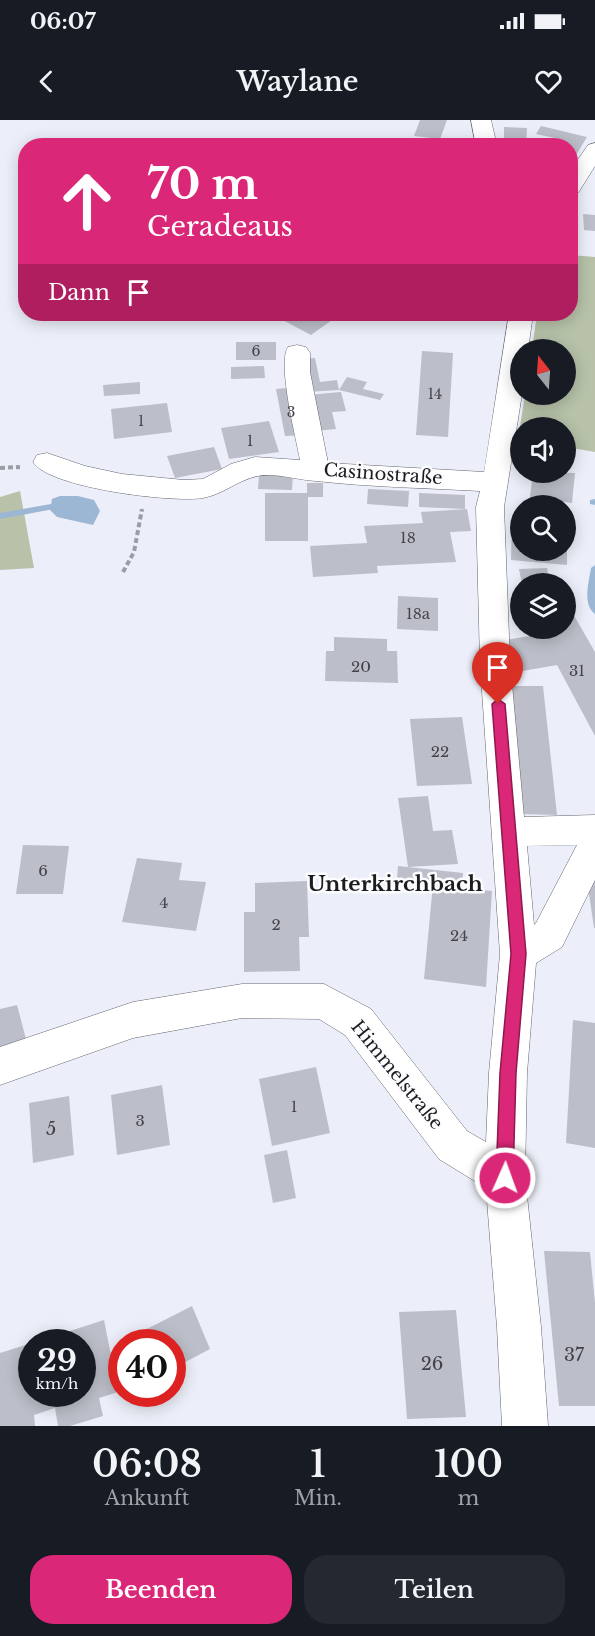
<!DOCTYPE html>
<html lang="de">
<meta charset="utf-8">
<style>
:root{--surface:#171b24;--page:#242831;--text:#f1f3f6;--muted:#9ea1a6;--accent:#db2777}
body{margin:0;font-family:"Libre Baskerville",serif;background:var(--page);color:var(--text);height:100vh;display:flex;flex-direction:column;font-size:22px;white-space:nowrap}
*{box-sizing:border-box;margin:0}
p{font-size:20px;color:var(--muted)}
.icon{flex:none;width:33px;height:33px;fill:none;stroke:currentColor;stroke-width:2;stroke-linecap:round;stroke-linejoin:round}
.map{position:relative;height:1306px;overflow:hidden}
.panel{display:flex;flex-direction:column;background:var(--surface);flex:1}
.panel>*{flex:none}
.banner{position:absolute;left:18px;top:18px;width:560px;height:183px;border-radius:24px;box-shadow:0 3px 15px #0003;background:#db2777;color:#fff;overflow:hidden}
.needle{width:39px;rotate:343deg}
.tools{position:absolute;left:510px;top:219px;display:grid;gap:12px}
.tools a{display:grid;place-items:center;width:66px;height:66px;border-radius:50%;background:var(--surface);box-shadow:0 3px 15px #0003;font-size:30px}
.speed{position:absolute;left:18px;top:1209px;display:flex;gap:12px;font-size:30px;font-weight:700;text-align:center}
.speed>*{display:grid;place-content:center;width:78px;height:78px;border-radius:50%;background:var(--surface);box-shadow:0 3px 15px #0003;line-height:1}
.speed small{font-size:15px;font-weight:400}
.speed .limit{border:9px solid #d22;background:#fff;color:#111}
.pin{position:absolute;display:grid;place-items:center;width:51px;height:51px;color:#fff;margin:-62px -26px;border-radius:50% 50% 50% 0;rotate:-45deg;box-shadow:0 0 6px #0007}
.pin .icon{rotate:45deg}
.me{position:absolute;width:66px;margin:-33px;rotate:2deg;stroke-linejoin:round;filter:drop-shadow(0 0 4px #0008)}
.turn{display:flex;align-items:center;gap:21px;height:126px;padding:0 30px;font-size:27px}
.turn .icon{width:78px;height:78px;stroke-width:2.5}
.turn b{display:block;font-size:42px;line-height:51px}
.then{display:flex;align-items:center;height:57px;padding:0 30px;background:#0003;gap:12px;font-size:22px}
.eta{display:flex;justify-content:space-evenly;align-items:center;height:102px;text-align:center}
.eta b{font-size:36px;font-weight:600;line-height:42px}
.primary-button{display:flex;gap:12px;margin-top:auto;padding:12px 30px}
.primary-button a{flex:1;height:69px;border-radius:24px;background:var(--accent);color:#fff;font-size:24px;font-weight:600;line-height:69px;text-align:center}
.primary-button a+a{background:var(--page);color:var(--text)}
.status{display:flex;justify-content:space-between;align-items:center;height:42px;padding:0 30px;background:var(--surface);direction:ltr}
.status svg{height:16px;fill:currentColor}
header{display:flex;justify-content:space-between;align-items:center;height:78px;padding:0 30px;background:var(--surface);font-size:27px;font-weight:600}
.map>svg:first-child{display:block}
</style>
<div class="status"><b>06:07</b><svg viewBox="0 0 49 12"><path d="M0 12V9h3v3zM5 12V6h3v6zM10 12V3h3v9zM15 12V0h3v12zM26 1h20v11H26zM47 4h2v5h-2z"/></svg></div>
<header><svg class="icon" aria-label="back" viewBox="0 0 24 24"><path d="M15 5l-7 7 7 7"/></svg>Waylane<svg class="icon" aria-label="heart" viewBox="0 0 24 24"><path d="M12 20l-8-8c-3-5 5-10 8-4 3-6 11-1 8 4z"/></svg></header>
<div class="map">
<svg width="595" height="1306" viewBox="0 0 595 1306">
<rect width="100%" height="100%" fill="#eceff9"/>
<!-- green -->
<g fill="#b7c2a9">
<polygon points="570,135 595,137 595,332 566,327 566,308 520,308 520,319 518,319 525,275 566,274 566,230 532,229 537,194 570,194"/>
<polygon points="20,371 34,448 0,450 0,377"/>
</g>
<!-- water -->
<polygon fill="#9bb7d4" points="60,376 78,376 94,380 100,391 93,405 57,397 50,390 52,379"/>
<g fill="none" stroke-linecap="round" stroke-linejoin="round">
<!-- stream -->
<g fill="#9bb7d4" fill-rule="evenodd">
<polygon points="595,379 595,385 590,384 590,380"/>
<polygon points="51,384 54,385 54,389 0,399 0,393"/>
<path d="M595,445V494C582,484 589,462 591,448Z"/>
</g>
</g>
<!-- building -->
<g fill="#bcbec9">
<polygon points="420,0 447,0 440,19 414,16"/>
<polygon points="541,6 587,17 570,45 570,26 560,26 564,20 536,14"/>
<polygon points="504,7 527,8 526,26 504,25"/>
<polygon points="583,94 595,95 595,111 584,110"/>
<polygon points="281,194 336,194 339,195 311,215 277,197"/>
<rect x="236" y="222" width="40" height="18"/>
<polygon points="422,231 453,233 448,317 416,315"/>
<polygon points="315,238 320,262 337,260 339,270 307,272 300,239"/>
<polygon points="264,246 265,258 231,259 231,247"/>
<polygon points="347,257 367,262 363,269 384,274 380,280 339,270"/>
<polygon points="140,262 140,274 104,276 103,265"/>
<polygon points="296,267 306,315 285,316 276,269"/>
<polygon points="341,272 346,291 332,292 336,309 315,311 307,275"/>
<polygon points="167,283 172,312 114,319 111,289"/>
<polygon points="269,301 279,332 229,339 221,308"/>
<polygon points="214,327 222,349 175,358 167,336"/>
<polygon points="533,352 575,353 572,383 530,377"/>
<polygon points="259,354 293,354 292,370 258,369"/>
<polygon points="307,363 323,363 323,377 308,377 308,421 265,421 265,373 307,373"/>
<polygon points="368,369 409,371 408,387 367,384"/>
<polygon points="419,373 465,375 465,389 419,387"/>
<polygon points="467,389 471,411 450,412 456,442 377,446 378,453 313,457 310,426 367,423 364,406 423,403 421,392"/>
<polygon points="512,398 520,399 520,430 567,430 567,445 511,440"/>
<polygon points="547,448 550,464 522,464 519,449"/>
<polygon points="398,476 438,478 438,511 397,509"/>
<polygon points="568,485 595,532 595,616 557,545 505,554 505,520 541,514 539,508 566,508 566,486"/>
<polygon points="334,517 387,519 387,531 397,531 398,563 325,561 326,531 334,531"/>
<polygon points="507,566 543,566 557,695 518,694"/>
<polygon points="462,597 472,664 417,666 410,599"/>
<polygon points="428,676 433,711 452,710 458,744 408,747 398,678"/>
<polygon points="23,725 69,726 63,774 16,774"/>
<polygon points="137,738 182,743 179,760 206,762 196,811 122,802"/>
<polygon points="398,746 463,753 462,768 492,771 486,867 424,859 433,764 397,760"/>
<polygon points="587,760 595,760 595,808 594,808"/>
<polygon points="307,761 309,817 299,817 300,851 244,852 244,792 255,792 255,763"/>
<polygon points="17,885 27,923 0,935 0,889"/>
<polygon points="573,900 595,903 595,1028 566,1023"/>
<polygon points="316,947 330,1013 272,1026 259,959"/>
<polygon points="162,965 170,1025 117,1035 111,975"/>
<polygon points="69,976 74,1035 33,1043 29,983"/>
<polygon points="287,1030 296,1078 273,1083 264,1035"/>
<polygon points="544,1131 590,1132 595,1183 595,1286 559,1286"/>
<polygon points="192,1186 210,1229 172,1249 172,1222 142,1222 139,1213"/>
<polygon points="456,1190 466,1297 407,1299 399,1192"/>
<polygon points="104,1200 118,1272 99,1278 103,1296 70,1306 58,1306 55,1288 34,1295 35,1306 0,1306 0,1233 32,1223 32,1274 82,1274 82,1222 36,1222"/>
</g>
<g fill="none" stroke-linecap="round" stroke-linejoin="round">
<!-- minor casing -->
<g stroke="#63656e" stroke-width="1">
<g id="minor">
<polygon points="471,0 491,0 497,26 476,26"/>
<polygon points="595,23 595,46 578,73 570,75 570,51 588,25"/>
<path d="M509,194H533L528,230H520L522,274L504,387L510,542L524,697L595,695V760L562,827L536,843L527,953L525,1057L541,1207L548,1306H502L497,1207L486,1068L439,1039L345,915L319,899L242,898L133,918L0,965V927L133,882L242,864H324L371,889L467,1011L486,1022L489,953L500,834L480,542L476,387L480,371C426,368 370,367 316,361C300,360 283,355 267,355C243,355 226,374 203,378C173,383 49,368 33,342L37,335L47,333L85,346L122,354L184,360L203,359L231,344L255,337L300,340C296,318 277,244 288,227L297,225L306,227L310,233V252L328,343L484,352ZM577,725L536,803L534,805L527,726Z"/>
</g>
</g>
<!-- path -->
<g stroke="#9b9da5" stroke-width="4" stroke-dasharray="5 3" stroke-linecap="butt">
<polyline points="0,348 20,347"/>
<polyline points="123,452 134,432 142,389"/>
</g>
<!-- minor -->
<use href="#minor" fill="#fff" fill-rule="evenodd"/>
</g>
<!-- route -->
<polygon fill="#db2777" stroke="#8e194d" stroke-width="1.5" points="498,579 505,584 526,834 516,953 513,1058 511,1063 505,1066 499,1063 496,1058 500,953 511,834 492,584"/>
<g text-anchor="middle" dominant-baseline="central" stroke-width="5" stroke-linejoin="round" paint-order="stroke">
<!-- far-number labels -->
<g font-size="14" fill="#43444a">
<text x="256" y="231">6</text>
<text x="435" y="274">14</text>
<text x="291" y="292">3</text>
<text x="141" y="301">1</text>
</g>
<!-- number labels -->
<g font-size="15" fill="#43444a">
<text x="250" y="320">1</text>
<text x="408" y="417">18</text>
<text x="418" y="493">18a</text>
<text x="361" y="546">20</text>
<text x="577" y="550">31</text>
<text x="440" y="631">22</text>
<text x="43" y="750">6</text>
<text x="164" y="782">4</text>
<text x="276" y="804">2</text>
<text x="459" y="815">24</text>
<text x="294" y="986">1</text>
<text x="140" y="1000">3</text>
</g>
<!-- street labels -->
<g font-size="18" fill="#1b1c1f" stroke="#fcfcff">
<text transform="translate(383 354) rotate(4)">Casinostraße</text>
<text transform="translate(397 955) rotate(51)">Himmelstraße</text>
</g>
<!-- near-number labels -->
<g font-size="18" fill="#43444a">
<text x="51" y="1009">5</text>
<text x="574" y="1235">37</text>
<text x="432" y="1244">26</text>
</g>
<!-- quarter labels -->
<g font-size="21" font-weight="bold" fill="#1b1c1f" stroke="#fcfcff">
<text x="395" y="764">Unterkirchbach</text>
</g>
</g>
</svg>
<div class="tools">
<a><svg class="needle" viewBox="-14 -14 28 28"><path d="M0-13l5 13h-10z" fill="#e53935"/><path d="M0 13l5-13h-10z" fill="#9ea1a6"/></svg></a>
<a><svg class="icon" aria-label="sound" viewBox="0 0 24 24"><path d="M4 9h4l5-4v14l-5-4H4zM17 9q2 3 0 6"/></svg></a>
<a><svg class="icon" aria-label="search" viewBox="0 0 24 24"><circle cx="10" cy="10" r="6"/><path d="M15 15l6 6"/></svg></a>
<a><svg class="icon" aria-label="layers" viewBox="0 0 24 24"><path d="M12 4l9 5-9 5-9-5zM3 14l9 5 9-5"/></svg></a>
</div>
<div class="speed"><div>29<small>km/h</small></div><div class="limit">40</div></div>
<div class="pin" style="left:498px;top:584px;background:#d93025"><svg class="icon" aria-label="arrive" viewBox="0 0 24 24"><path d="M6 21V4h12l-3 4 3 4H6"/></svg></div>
<svg class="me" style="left:505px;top:1058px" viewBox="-20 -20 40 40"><circle r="17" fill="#db2777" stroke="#fff" stroke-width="3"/><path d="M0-11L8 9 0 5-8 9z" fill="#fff"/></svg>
<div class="banner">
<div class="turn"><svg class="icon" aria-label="ahead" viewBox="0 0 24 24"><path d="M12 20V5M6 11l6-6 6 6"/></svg><div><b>70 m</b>Geradeaus</div></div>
<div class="then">Dann<svg class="icon" aria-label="arrive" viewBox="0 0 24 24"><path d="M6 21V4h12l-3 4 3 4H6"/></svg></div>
</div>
</div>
<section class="panel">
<div class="eta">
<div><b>06:08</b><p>Ankunft</p></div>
<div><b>1</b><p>Min.</p></div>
<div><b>100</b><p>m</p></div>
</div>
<div class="primary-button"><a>Beenden</a><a>Teilen</a></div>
</section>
